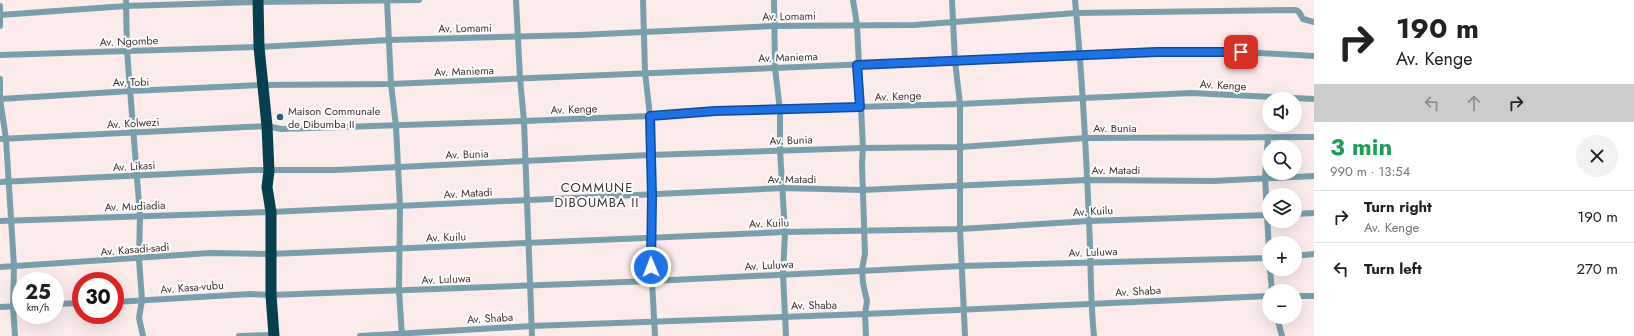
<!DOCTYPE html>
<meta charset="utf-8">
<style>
:root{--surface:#fff;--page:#f2f2f2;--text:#202124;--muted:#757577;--line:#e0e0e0}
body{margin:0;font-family:Jost,sans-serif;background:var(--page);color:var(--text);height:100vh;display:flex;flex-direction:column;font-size:15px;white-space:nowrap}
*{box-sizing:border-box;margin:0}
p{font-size:13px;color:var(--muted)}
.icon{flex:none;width:22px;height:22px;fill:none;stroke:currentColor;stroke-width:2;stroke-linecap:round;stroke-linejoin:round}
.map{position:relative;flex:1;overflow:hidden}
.drawer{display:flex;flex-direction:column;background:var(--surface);width:320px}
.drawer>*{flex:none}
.guide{background:#fff;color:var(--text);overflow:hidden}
.buttons{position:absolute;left:1262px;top:92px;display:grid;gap:8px}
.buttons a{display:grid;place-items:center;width:40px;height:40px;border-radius:50%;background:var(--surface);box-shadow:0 4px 16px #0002;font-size:20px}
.speed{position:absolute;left:12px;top:272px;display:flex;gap:8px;font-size:20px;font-weight:700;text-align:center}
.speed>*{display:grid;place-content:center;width:52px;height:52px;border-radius:50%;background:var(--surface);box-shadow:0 4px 16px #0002;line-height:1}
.speed small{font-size:10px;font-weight:400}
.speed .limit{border:6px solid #d22;background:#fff;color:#111}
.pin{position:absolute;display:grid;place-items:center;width:34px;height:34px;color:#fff;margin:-17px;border-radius:8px;box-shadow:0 2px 6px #0006}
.me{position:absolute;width:44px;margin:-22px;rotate:359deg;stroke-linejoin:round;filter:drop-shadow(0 0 3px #0008)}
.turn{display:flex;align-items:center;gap:14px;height:84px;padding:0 16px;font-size:18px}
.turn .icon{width:52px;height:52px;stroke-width:2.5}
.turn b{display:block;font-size:28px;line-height:34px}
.lanes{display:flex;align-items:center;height:38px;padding:0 16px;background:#0003;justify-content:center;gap:20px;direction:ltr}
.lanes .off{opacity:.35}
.round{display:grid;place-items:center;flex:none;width:42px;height:42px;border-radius:21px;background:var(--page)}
.head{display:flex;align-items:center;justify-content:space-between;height:68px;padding:0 16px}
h1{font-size:24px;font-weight:700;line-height:30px;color:#1e9e55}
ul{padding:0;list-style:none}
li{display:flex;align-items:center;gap:12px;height:52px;padding:0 16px;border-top:1px solid var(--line)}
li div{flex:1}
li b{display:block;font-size:15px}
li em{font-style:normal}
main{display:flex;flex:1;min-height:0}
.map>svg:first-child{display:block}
</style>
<main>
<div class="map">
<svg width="1314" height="336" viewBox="0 0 1314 336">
<rect width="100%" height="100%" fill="#fbebeb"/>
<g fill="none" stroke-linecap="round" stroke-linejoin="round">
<!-- street -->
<g stroke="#799fad" stroke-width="6">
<polyline points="126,0 127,51 140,216 139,259 142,300 139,318 143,336"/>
<polyline points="387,0 391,84 396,126 400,206 399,290 402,336"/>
<polyline points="516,0 520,78 524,121 532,336"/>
<polyline points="643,0 645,72 650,116 652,196 652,281 655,336"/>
<polyline points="774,0 775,68 780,110 780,150 785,232 783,275 786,336"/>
<polyline points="853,0 857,25 863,148 862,164 865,254 862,269 863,283 867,301 865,314 866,336"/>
<polyline points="952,0 955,61 960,104 960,229 965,336"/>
<path d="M1075,0C1082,74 1086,147 1089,221C1091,259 1090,298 1094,336"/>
<polyline points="0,6 0,26"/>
<polyline points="0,15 126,6 258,2 419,0"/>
<polyline points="0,55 259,47 389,40 579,35 774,26 914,25 1076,13 1296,10 1299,12 1303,19 1314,22"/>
<polyline points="0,79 0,99 6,139 14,266 13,306 15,336"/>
<polyline points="0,99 131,91 262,85 391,84 1157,52 1241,52 1314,56"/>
<polyline points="1268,137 1265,178 1269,250"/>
<polyline points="0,139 267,126 281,129 524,121 650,116 715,111 960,104 1191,93 1314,99"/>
<polyline points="0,182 253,170 335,170 650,155 863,148 961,147 1086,138 1314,137"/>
<polyline points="1295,214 1314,213"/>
<polyline points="0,221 271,212 784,188 862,190 1087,180 1213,181 1314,176"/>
<polyline points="1295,256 1314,254"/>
<polyline points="0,267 210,253 271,254 785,232 960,229 1089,221 1269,215"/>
<polyline points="1270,269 1272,291"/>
<polyline points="1295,296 1314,296"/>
<polyline points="115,302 250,294 271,295 652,281 962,266 1269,258"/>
<polyline points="55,304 81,303"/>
<polyline points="0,307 21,306"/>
<polyline points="1277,317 1282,336"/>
<polyline points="239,336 276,335"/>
<polyline points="360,336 532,326 865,314 1269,296"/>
</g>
<!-- highway -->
<polyline stroke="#053f50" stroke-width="11" points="258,0 259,47 267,126 269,171 267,187 271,212 271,295 274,336"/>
</g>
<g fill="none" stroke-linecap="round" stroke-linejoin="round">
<!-- route casing -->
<g stroke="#114b97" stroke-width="10">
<polyline id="route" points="651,267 652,196 650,116 715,111 860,107 857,65 1157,52 1241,52"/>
</g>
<!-- route -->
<use href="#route" stroke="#1a73e8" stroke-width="7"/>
</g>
<!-- markers -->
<circle fill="#246379" stroke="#fdfdfd" stroke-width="1.5" cx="280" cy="117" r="4"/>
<g text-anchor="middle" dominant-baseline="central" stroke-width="4" stroke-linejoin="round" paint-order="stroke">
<!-- street labels -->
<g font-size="11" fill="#413231" stroke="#fdfdfd">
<text transform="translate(789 16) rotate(-1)">Av. Lomami</text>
<text transform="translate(465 28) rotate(-1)">Av. Lomami</text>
<text transform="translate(129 41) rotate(-2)">Av. Ngombe</text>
<text transform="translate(788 57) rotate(-2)">Av. Maniema</text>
<text transform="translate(464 71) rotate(-2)">Av. Maniema</text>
<text transform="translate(131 82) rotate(-1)">Av. Tobi</text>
<text transform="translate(1223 85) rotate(3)">Av. Kenge</text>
<text transform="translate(898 96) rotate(-2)">Av. Kenge</text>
<text transform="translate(574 109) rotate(-2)">Av. Kenge</text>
<text transform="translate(133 123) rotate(-3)">Av. Kolwezi</text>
<text x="1115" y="128">Av. Bunia</text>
<text transform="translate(791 140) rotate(-2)">Av. Bunia</text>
<text transform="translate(467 154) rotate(-2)">Av. Bunia</text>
<text transform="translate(134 166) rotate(-3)">Av. Likasi</text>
<text x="1116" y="170">Av. Matadi</text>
<text x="792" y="179">Av. Matadi</text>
<text transform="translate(468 193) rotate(-3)">Av. Matadi</text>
<text transform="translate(135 206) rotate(-2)">Av. Mudiadia</text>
<text transform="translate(1093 211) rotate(-3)">Av. Kuilu</text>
<text transform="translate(769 223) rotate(-2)">Av. Kuilu</text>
<text transform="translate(446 237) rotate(-2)">Av. Kuilu</text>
<text transform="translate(135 249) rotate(-4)">Av. Kasadi-sadi</text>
<text transform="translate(1093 252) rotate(-2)">Av. Luluwa</text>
<text transform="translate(769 265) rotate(-3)">Av. Luluwa</text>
<text transform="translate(446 279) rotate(-2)">Av. Luluwa</text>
<text transform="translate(192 287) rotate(-4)">Av. Kasa-vubu</text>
<text transform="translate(1138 291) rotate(-3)">Av. Shaba</text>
<text transform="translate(814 305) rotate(-1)">Av. Shaba</text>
<text transform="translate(490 318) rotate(-3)">Av. Shaba</text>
</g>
<!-- poi labels -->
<g font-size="11" fill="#413231" stroke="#fdfdfd" text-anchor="start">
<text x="288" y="111">Maison Communale<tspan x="288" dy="13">de Dibumba II</tspan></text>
</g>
<!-- quarter labels -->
<g font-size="13" letter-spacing="1" fill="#413231" stroke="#fdfdfd">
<text x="597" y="187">COMMUNE<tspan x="597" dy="15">DIBOUMBA II</tspan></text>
</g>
</g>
</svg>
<div class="buttons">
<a><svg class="icon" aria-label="sound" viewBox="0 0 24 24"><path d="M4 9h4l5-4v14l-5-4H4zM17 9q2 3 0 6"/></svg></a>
<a><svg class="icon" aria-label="search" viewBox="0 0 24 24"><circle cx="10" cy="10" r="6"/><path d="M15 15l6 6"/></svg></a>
<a><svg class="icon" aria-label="layers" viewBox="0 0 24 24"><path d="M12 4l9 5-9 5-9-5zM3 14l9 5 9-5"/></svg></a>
<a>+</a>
<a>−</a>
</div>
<div class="speed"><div>25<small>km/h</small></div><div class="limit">30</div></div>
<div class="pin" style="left:1241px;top:52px;background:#d93025"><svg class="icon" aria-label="arrive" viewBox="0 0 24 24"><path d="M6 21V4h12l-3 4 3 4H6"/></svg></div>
<svg class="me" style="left:651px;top:267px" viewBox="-20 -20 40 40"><circle r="17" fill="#1a73e8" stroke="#fff" stroke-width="3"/><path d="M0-11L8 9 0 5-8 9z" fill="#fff"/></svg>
</div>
<section class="drawer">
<div class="guide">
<div class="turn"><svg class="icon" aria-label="right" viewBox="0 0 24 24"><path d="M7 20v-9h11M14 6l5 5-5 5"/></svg><div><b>190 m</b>Av. Kenge</div></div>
<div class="lanes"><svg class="icon off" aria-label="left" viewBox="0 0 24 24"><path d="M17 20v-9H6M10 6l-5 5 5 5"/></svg><svg class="icon off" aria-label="ahead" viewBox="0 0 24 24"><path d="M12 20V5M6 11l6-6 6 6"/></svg><svg class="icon" aria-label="right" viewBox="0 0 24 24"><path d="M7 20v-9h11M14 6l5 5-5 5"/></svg></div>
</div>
<div class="head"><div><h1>3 min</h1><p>990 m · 13:54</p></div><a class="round"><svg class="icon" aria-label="close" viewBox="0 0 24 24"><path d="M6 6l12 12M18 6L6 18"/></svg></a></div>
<ul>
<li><svg class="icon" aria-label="right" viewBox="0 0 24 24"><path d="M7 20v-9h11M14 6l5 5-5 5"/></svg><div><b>Turn right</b><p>Av. Kenge</p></div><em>190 m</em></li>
<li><svg class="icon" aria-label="left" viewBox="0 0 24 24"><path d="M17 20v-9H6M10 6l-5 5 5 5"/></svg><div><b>Turn left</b></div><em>270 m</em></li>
</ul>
</section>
</main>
